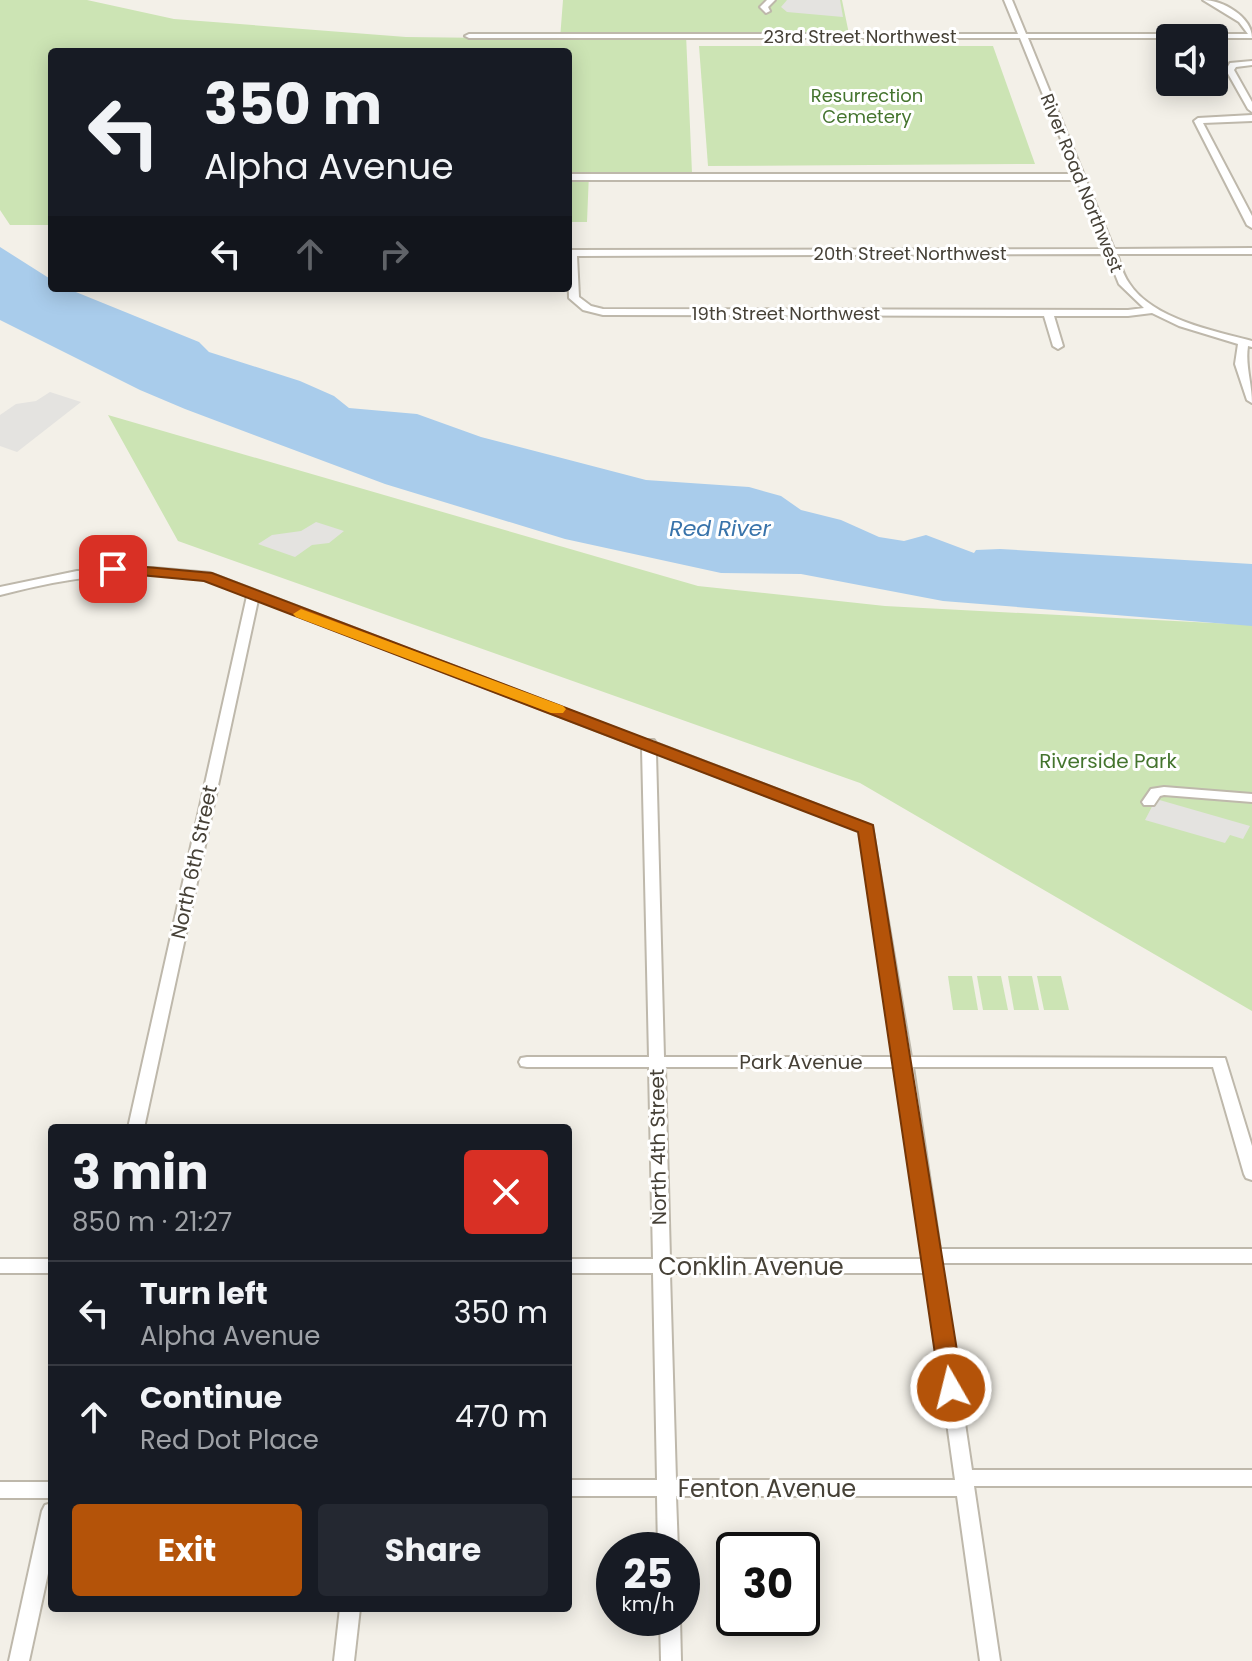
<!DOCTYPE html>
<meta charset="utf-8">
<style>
:root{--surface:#171b24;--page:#242831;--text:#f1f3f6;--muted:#9ea1a6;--line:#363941;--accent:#b45309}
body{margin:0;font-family:Poppins,sans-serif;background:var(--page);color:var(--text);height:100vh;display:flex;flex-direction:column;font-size:30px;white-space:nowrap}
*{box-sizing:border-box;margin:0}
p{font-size:26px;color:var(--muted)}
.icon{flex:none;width:44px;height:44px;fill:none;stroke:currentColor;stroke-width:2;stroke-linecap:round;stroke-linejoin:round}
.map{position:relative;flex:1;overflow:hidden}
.drawer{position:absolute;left:48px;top:1124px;width:524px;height:488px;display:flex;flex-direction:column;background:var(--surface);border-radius:8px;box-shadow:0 4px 20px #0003}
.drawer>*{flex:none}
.hud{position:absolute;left:48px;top:48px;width:524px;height:244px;border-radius:8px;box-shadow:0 4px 20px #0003;background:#171b24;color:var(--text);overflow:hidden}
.controls{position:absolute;left:1156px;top:24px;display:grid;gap:16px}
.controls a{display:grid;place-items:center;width:72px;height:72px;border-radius:8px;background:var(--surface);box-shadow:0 4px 20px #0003;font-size:40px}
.speed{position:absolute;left:596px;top:1532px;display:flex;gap:16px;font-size:40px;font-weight:700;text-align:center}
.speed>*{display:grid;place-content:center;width:104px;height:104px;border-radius:50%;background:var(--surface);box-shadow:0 4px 20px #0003;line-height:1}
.speed small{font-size:20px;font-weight:400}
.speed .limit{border:4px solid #111;border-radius:12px;background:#fff;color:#111}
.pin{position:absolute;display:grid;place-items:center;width:68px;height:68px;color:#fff;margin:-34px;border-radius:16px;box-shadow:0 4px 12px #0006}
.me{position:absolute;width:88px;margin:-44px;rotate:352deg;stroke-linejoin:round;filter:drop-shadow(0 0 6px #0008)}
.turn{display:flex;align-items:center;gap:28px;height:168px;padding:0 24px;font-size:36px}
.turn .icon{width:104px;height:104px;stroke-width:2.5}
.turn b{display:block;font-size:56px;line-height:68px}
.lanes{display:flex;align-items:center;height:76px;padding:0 24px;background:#0003;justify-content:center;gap:40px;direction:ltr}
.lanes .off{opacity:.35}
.round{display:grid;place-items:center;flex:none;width:84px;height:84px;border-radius:8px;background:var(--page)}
.head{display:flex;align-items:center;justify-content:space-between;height:136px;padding:0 24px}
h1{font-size:48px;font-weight:700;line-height:60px}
.button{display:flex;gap:16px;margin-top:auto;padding:16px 24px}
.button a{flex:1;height:92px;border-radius:8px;background:var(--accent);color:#fff;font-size:32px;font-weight:700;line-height:92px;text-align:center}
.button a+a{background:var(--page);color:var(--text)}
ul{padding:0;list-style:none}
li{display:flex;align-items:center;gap:24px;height:104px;padding:0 24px;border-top:2px solid var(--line)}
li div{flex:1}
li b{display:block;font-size:30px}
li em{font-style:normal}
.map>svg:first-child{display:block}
</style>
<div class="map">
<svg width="1252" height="1661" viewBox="0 0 1252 1661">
<rect width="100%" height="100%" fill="#f3f0e8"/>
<!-- green -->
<g fill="#cce4b4">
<polygon points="0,0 87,0 174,19 406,37 560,39 563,0 842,0 849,34 686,34 692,173 589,173 587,222 568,222 568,52 52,52 52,225 10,225 0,210"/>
<polygon points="699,46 993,46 1035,164 708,166"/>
<polygon points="108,415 698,586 885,606 1252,625 1252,1011 860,783 178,541"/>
<polygon points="948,976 972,976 978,1010 953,1010"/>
<polygon points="977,976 1001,976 1008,1010 983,1010"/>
<polygon points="1008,976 1032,976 1039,1010 1014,1010"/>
<polygon points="1037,976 1061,976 1069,1010 1044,1010"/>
</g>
<!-- parking -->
<g fill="#e4e3e0">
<polygon points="787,0 840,0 843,17 787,12 781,7"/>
<polygon points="50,392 81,402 17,452 0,446 0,415 16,404 36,401"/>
<polygon points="316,522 344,531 329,543 312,545 295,557 258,544 272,535 301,531"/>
<polygon points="1156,799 1250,826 1243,839 1230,835 1225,843 1145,820"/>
</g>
<!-- water -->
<polygon fill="#a9cceb" points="0,247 52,280 52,288 66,288 199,342 209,352 300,381 334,396 349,408 417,414 481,437 646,480 749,487 781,496 801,510 841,520 879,537 904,541 926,535 974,553 976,550 1000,549 1252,564 1252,626 943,601 801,574 721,573 565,539 385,484 185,409 140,390 0,320"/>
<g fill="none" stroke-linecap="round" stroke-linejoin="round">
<!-- minor casing -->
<g stroke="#beb8ab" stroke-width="4">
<g id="minor">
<polygon points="767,0 775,0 768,7 770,11 766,13 760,7"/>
<path d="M1004,0H1012L1026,34H1248L1239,22L1203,0C1223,0 1252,17 1252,38H1028L1114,249L1252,248V254H1117C1120,263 1123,275 1129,283C1152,319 1214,331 1252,341V347L1248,346C1245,366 1252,383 1252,403L1247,400L1235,364L1238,344L1179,326L1152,313L1128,316H1054L1063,346L1058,349L1053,346L1044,316L603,315L583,310L569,298L568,250L1105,249L1077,180H568V174H1075L1020,38H469L465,36L469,34H1018ZM1107,254L1119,284L1144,308L1128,310L603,309L591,306L579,297L577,256Z"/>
<polygon points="1252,61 1252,65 1236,67 1234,70 1252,102 1252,112 1248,109 1226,70 1230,63"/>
<polygon points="1252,115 1252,121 1203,123 1252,216 1252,228 1247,225 1194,121 1198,118"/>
<path d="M153,568L210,573L646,740H654L656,743L872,826L911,1057L1225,1058L1252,1146V1180L1246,1178L1244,1174L1213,1067H913L940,1249H1252V1263H941L972,1470H1252V1486H974L1000,1661H980L957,1496H676L678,1550H658L657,1496H568V1480H657L653,1273H568V1259H653L649,1067H527L521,1066L519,1062L521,1058L527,1057H649L642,748L258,600L144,1128H128L247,596C232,590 216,582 201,579C134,567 65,578 0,595V587L77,571ZM656,753L860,831L895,1057H664ZM665,1067H897L924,1259H670ZM670,1273H926L955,1480H676Z"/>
<polygon points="1164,787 1252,794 1252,802 1164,795 1160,796 1154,805 1144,805 1142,802 1151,789"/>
<rect x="0" y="1259" width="52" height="14"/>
<rect x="0" y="1482" width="52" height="16"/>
<polygon points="52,1503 52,1555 29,1661 9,1661 42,1511 45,1505"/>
<polygon points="340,1608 360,1608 354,1661 334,1661"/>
<polygon points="660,1618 680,1618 681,1661 661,1661"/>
</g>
</g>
<!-- minor -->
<use href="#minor" fill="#fff" fill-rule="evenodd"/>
</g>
<!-- route -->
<polygon fill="#b45309" stroke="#753606" stroke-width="2" points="113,564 212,573 873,825 963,1388 960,1395 943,1395 940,1388 858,832 204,581 108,572 108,565"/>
<!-- slow -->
<polygon fill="#f59e0b" points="301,609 563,706 566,709 563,713 551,713 296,617 293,614"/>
<g text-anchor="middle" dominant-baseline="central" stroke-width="6" stroke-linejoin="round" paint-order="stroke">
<!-- far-street labels -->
<g font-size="18" fill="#464137" stroke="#fff">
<text x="860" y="36">23rd Street Northwest</text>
<text transform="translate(1082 183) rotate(68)">River Road Northwest</text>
<text x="910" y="253">20th Street Northwest</text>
<text x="786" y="313">19th Street Northwest</text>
</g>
<!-- far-park labels -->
<g font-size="18" fill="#44742e" stroke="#fff">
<text x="867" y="95">Resurrection<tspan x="867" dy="21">Cemetery</tspan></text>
</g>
<!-- park labels -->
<g font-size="20" fill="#44742e" stroke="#fff">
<text x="1108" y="761">Riverside Park</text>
</g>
<!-- street labels -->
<g font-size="20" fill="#464137" stroke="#fff">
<text transform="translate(194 862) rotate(-78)">North 6th Street</text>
<text x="801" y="1062">Park Avenue</text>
<text transform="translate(658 1147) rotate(-91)">North 4th Street</text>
</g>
<!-- water labels -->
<g font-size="22" font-style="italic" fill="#3873aa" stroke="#fff">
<text x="720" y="528">Red River</text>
</g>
<!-- near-street labels -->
<g font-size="24" fill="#464137" stroke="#fff">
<text x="751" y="1266">Conklin Avenue</text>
<text x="767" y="1488">Fenton Avenue</text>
</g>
</g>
</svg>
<div class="controls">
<a><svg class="icon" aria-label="sound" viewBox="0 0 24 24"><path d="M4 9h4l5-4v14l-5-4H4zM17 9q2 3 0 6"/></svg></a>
</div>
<div class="speed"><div>25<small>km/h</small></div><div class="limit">30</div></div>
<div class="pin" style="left:113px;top:569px;background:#d93025"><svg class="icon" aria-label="arrive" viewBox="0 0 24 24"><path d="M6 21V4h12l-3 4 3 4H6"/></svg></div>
<svg class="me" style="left:951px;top:1388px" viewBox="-20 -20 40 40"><circle r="17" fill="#b45309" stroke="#fff" stroke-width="3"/><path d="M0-11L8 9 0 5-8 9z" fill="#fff"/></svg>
<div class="hud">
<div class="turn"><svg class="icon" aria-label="left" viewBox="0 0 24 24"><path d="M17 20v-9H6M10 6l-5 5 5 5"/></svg><div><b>350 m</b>Alpha Avenue</div></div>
<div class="lanes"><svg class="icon" aria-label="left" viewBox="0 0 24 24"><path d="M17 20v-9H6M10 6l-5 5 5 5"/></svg><svg class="icon off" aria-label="ahead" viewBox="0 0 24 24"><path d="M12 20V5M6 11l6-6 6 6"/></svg><svg class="icon off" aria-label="right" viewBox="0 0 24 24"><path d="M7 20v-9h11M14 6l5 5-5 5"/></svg></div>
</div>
<section class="drawer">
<div class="head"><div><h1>3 min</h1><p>850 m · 21:27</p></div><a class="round" style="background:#d93025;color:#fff"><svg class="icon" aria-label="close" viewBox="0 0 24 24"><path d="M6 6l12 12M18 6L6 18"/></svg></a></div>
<ul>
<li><svg class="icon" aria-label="left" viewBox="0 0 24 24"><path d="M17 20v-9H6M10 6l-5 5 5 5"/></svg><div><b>Turn left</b><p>Alpha Avenue</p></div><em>350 m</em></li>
<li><svg class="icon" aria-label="ahead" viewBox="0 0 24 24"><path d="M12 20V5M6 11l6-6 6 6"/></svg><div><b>Continue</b><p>Red Dot Place</p></div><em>470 m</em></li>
</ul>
<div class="button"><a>Exit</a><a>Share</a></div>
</section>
</div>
